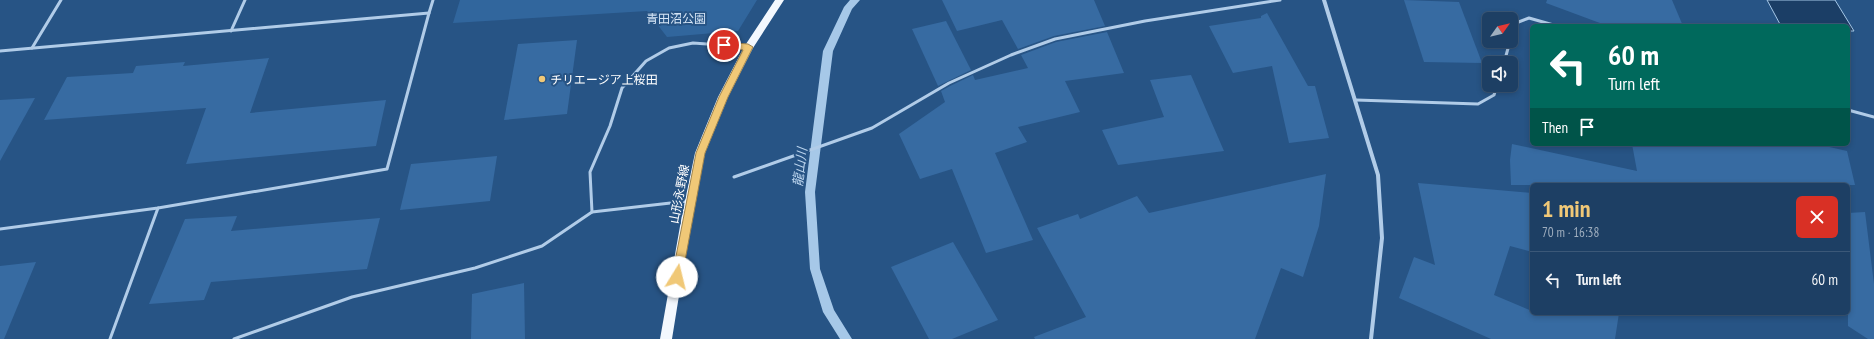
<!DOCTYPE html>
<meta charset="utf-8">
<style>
:root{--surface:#1d3f64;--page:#2a4a6d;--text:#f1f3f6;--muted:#a0afbf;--line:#3b5878;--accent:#f0c877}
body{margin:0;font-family:"PT Sans Narrow","Noto Sans JP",sans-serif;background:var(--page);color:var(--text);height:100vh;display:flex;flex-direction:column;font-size:15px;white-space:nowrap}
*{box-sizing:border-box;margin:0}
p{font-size:13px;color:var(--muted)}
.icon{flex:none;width:22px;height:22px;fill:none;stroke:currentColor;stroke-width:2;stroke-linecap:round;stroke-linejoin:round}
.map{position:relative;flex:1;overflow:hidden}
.panel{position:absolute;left:1530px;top:183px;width:320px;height:132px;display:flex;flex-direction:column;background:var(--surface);border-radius:6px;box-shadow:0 2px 6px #0003,0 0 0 1px var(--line)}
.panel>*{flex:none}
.guide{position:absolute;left:1530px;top:24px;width:320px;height:122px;border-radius:6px;box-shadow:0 2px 6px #0003,0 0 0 1px var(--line);background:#00695c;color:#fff;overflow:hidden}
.needle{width:26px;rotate:56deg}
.controls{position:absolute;left:1482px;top:12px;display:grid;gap:8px}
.controls a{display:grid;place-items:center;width:36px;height:36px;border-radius:6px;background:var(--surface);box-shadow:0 2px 6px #0003,0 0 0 1px var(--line);font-size:20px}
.pin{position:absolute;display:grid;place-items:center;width:34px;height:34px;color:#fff;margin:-17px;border:2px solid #fff;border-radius:50%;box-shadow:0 1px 4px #0007}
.me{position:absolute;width:44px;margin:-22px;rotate:9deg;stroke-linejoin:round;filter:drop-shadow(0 0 3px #0008)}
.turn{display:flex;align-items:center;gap:14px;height:84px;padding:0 12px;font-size:18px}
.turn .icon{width:52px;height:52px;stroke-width:2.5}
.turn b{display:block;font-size:28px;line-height:34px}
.then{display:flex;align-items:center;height:38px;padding:0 12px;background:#0003;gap:8px;font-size:15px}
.round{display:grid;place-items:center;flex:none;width:42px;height:42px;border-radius:6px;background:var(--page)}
.head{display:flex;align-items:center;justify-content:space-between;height:68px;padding:0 12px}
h1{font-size:24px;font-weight:600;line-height:30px;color:var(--accent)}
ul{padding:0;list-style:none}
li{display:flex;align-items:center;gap:12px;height:56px;padding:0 12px;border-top:1px solid var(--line)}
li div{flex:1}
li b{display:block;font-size:15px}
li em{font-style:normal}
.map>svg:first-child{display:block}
</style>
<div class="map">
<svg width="1874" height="339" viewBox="0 0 1874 339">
<rect width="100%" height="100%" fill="#275485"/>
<!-- green -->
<polygon fill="#31669d" points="460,0 757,0 738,31 667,37 647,11 453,23"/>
<!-- water -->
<polygon fill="#1b3e66" stroke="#a6c8e8" points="1767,0 1835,0 1854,31 1848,31 1848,26 1781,26"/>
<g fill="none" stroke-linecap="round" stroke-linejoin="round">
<!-- stream -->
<polygon fill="#a6c8e8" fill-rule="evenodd" points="850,0 860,0 852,9 833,51 815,192 820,269 834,310 852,339 840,339 823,312 810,269 805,192 823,51 844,7"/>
</g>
<!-- building -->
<g fill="#376ba2">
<polygon points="942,0 1094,0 1105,26 1054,36 1018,49 1002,20 957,31"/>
<polygon points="1404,0 1459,2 1482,63 1424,62"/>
<polygon points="1547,0 1672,0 1683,26 1608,26 1546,3"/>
<polygon points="1267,13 1308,86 1315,86 1329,138 1289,143 1272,66 1233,73 1209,26 1261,18 1261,16"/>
<polygon points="946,21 971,70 938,86 912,29"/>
<polygon points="1107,32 1124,73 1065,81 1080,112 1018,127 1027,142 995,153 1033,240 986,253 952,169 920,179 899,134 945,102 941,91 950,86 973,75 975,80 1028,68 1021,55 1056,42"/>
<polygon points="577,40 567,114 504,120 518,44"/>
<polygon points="269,58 250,113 386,100 376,146 186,164 206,108 44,120 67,77 133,73 136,66 185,62 183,66"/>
<polygon points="1191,75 1224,151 1118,165 1102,130 1164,117 1150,80"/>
<polygon points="35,98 0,161 0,100"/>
<polygon points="1512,144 1637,171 1632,144 1816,144 1847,151 1855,185 1511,185 1510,160"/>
<polygon points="497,156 490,201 400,210 411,164"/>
<polygon points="1326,174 1319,226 1303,277 1281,268 1255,339 1035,339 1034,337 1086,317 1037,228 1078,214 1080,219 1137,196 1149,213"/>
<polygon points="1418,183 1532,193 1532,252 1510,246 1494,295 1532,311 1532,313 1619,313 1615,339 1491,339 1399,298 1414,257 1435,265"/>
<polygon points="1865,212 1874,284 1874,339 1868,339 1848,326 1848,213"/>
<polygon points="237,216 231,231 380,218 367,269 211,282 204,300 149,304 185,219"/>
<polygon points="953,242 998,320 952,339 929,339 891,267"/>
<polygon points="36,262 4,339 0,339 0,266"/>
<polygon points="524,283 525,339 471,339 472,294"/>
</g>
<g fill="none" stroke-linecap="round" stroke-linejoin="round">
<!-- lane -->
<g stroke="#b1cce8" stroke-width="3">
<polyline points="429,13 433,0"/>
<polyline points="231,31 245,0"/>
<polyline points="1511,38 1516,23 1529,18 1557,26"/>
<polyline points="32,48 61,0"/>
<polyline points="0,51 429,13 387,169 158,208 0,229"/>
<polyline points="1504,63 1510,41"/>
<polyline points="1356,100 1478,104 1494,95 1497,85"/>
<polyline points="1848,110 1874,117"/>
<polyline points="734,177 872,128 949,83 1011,55 1055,39 1145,21 1280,0"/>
<polyline points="592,212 688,201"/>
<polyline points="110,339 158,208"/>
<polyline points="234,339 352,297 475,268 542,246 592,212 590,172 610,126 622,88 646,61 669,48 693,43 748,47"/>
</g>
<!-- street -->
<polyline stroke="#b1cce8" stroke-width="4" points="1324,0 1378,175 1382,238 1371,339"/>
<!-- primary -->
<polygon fill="#f3f8fe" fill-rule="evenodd" points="775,0 784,0 753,48 728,97 705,153 692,215 672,339 660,339 682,215 695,153 718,97 744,47"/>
</g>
<!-- route -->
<polygon fill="#f0c877" stroke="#9c824d" points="724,42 748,44 753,47 728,97 705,153 682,277 680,280 673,280 672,277 696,153 719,97 743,50 721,47 721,43"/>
<!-- markers -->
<circle fill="#f0c877" stroke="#275485" stroke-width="1.5" cx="542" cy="79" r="4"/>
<g text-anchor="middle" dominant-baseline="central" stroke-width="4" stroke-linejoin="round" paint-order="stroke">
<!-- park labels -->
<g font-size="12" fill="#d5e5f6" stroke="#275485">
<text x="676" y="18">青田沼公園</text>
</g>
<!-- poi labels -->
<g font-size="12" fill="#fff" stroke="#275485" text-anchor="start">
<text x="550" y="79">チリエージア上桜田</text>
</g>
<!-- street labels -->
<g font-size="12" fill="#fff" stroke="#275485">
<text transform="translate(679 194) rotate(-79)">山形永野線</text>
</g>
<!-- water labels -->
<g font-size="13" font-style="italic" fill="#bdd6ef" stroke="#275485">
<text transform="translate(800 167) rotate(-83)">龍山川</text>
</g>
</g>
</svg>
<div class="controls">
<a><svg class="needle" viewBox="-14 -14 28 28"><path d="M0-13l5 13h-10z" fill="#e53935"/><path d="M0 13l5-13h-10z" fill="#a0afbf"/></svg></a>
<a><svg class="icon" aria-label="sound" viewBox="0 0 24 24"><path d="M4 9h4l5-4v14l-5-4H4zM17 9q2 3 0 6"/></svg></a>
</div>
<div class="pin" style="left:724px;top:45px;background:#d93025"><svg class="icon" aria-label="arrive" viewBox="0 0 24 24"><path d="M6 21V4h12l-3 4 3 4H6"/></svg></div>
<svg class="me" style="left:677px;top:277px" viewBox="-20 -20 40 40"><circle r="19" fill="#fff"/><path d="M0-13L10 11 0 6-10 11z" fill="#f0c877"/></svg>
<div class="guide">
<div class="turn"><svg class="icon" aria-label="left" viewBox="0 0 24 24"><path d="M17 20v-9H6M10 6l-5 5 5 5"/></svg><div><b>60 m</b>Turn left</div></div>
<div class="then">Then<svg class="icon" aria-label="arrive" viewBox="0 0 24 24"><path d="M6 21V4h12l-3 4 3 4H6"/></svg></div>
</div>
<section class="panel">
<div class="head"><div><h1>1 min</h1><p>70 m · 16:38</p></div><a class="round" style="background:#d93025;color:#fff"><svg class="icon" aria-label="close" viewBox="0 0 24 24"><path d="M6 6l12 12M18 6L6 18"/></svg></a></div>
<ul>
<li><svg class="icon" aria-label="left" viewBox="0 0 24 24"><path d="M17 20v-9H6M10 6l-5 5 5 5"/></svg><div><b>Turn left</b></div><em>60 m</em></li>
</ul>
</section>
</div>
